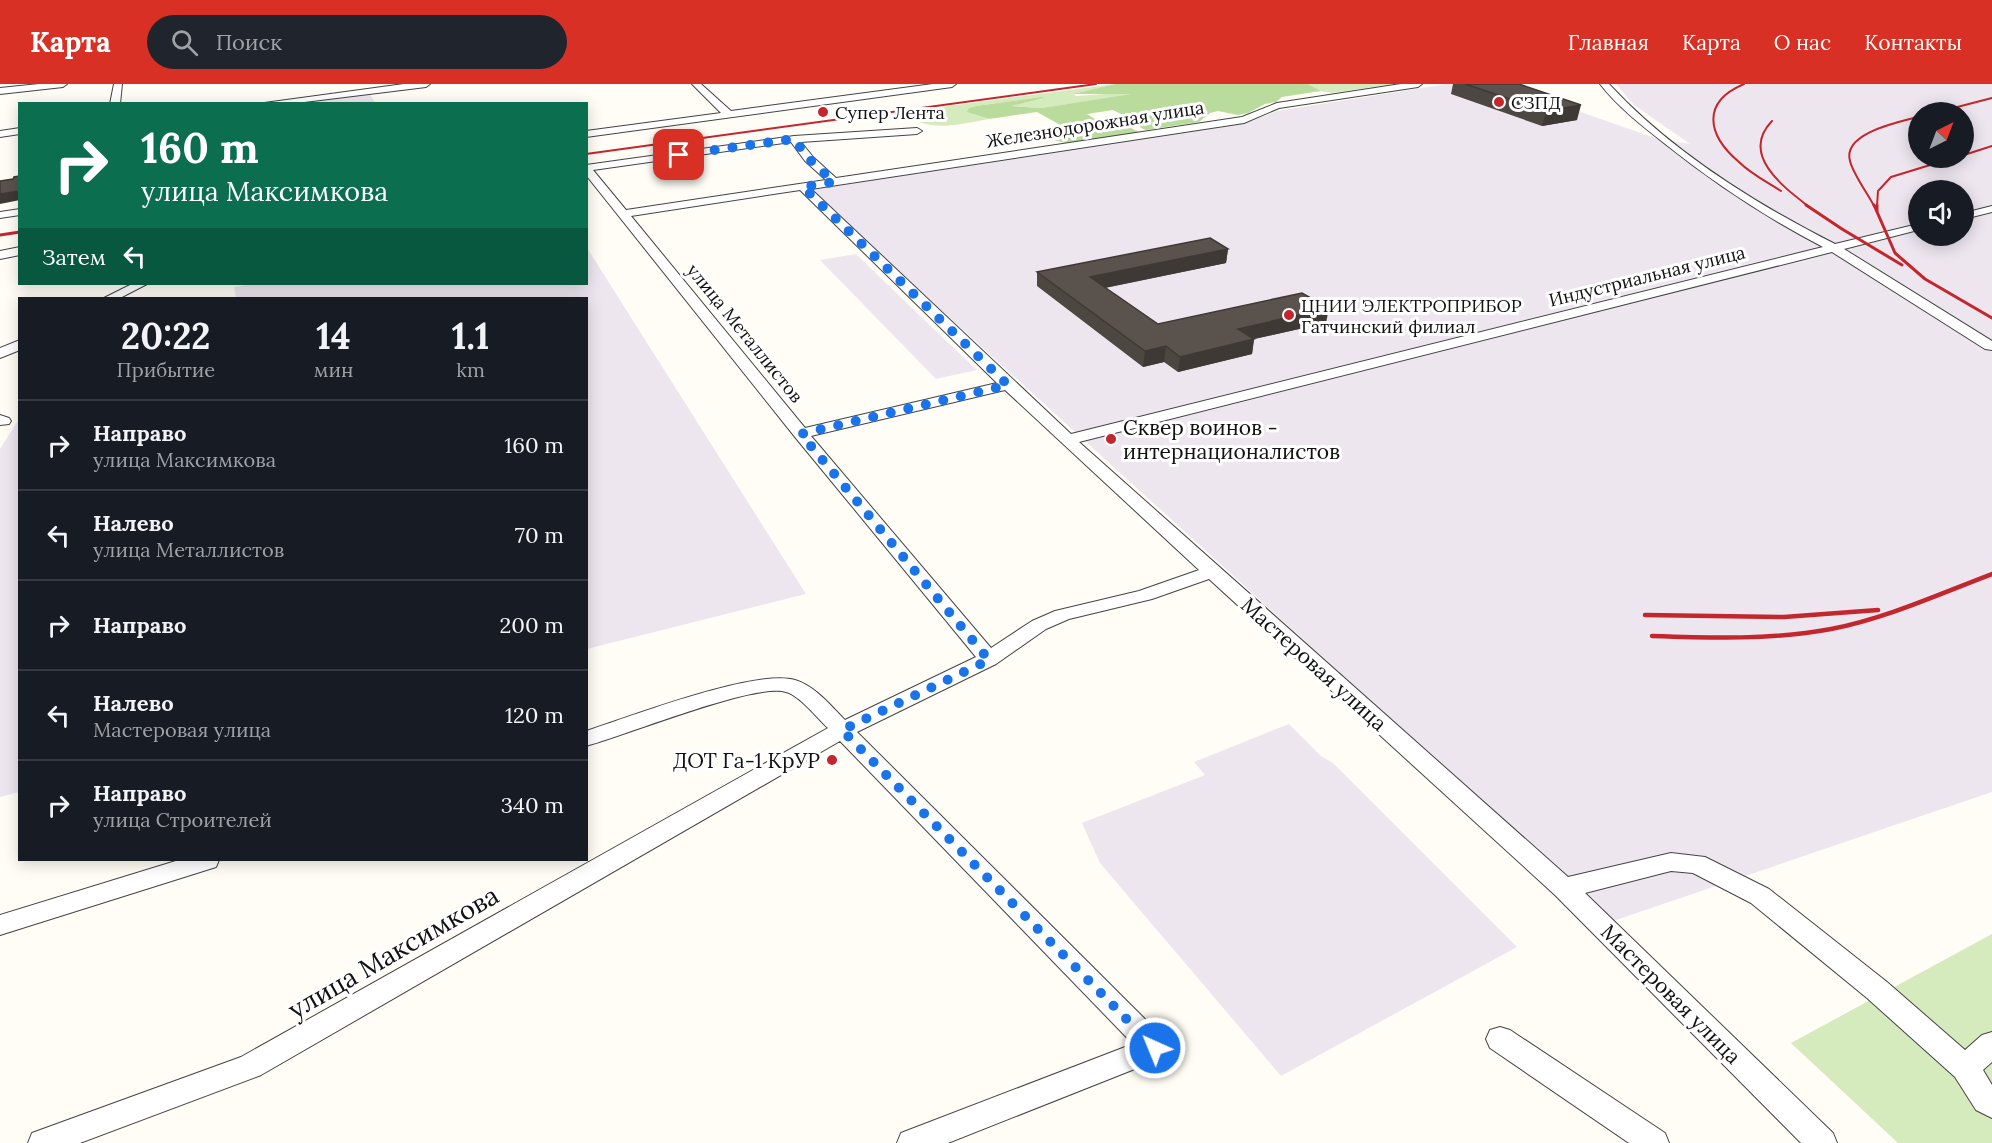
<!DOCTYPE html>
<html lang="ru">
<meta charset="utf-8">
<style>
:root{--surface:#171b24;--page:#20242c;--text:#f1f3f6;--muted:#9ea1a6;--line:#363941;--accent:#d93025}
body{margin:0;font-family:Lora,serif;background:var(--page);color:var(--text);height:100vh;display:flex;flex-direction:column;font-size:22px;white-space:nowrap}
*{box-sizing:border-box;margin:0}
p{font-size:20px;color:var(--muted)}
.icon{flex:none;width:33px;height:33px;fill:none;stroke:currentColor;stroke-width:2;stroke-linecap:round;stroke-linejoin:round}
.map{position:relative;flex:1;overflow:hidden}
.drawer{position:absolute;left:18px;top:213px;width:570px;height:564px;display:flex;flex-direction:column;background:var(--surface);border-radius:0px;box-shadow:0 3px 15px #0003}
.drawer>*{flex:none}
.top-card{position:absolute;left:18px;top:18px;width:570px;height:183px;border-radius:0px;box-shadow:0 3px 15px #0003;background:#0b6e4f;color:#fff;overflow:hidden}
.needle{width:39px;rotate:42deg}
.controls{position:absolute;left:1908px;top:18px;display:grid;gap:12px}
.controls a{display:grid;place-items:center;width:66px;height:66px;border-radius:50%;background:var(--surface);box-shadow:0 3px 15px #0003;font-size:30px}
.pin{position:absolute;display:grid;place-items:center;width:51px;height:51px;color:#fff;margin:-26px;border-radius:12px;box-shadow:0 3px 9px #0006}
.me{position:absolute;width:66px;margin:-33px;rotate:316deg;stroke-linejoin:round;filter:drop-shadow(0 0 4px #0008)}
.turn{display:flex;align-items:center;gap:21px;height:126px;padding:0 24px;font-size:27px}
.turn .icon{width:78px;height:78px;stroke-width:2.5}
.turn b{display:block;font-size:42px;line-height:51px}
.then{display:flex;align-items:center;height:57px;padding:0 24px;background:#0003;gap:12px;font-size:22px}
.eta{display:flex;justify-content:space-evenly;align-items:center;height:102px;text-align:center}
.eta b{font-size:36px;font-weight:700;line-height:42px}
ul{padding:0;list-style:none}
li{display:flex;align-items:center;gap:18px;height:90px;padding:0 24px;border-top:2px solid var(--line)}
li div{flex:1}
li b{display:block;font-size:22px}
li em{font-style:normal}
header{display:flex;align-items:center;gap:36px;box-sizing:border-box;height:84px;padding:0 30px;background:var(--accent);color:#fff}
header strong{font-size:28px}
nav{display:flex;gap:33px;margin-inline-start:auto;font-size:21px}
.search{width:420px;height:54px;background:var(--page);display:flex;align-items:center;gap:15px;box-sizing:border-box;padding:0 21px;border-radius:33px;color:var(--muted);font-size:22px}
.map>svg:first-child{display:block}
</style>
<header>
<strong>Карта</strong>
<div class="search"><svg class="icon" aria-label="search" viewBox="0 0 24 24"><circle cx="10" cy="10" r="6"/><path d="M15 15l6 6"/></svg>Поиск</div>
<nav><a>Главная</a><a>Карта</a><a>О нас</a><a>Контакты</a></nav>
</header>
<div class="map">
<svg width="1992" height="1059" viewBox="0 0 1992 1059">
<rect width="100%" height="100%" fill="#fffdf5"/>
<!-- industrial -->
<g fill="#eee6ef" fill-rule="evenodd">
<path d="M1447,0H1500L1655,54L1690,60L1634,21L1616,0H1992V708L1613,837L809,106L1247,39L1277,27ZM1918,28H1964V74H1918ZM1918,106H1964V152H1918Z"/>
<polygon points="370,10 375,19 292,20"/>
<polygon points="587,164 806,510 587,565 586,214 236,214 234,203 251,200 586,200"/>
<polygon points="856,170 919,231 977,286 936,295 820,176"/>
<polygon points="19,335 19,708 0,713 0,365"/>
<polygon points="1289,640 1321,672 1333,679 1517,863 1281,992 1100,779 1082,739 1205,691 1194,678"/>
</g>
<!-- green -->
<g fill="#d5ebbd">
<path d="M1115,0L1074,10L1076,12L1118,9L1139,10L1042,24L1007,22L1043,15L1041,13L976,22L969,24L973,30L989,35C961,40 926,50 903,28Z"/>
<polygon points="1308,0 1394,0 1332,9 1321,7"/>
<polygon points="1992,850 1992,1059 1898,1059 1791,959"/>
</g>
<!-- forest -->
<polygon fill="#b9dc9c" points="1115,0 1308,0 1321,7 1282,13 1276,18 1265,20 1248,29 1238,31 1218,27 1210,29 1199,38 1146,46 1119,34 1125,32 1113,26 1087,30 1098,37 1111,34 1139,48 1069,60 1054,56 1080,52 1037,28 989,35 967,28 969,24 976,22 1041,13 1045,14 1010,22 1042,24 1132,10 1073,10"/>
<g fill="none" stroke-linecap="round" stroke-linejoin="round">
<!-- minor casing -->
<g stroke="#444" stroke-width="2">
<g id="minor">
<polygon points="39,0 67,0 63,3 0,10 0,4"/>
<polygon points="114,0 122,0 120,20 110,20"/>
<polygon points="404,0 430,0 426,3 288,20 257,20"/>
<polygon points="692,0 701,0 731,27 933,0 956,0 952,3 586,53 586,47 721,29"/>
<path d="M1401,0H1422L1418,3L1279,24L1244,39L811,105L1071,350L1823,163C1767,134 1714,99 1664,59C1641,41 1618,23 1600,0H1609C1671,67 1754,119 1835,160L1918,140V146L1844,165L1992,257V266L1985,265L1832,168L1079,358L1568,793L1671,769L1705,773L1769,805L1887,898L1965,966L1982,951L1992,948V978L1983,986L1992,1001V1034L1976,1026L1955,993L1867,914L1751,819L1693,789L1671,787L1585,809L1833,1049L1837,1059H1801L1555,811L1209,495L1152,515L1069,535L1046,545L996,580L857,648L1165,955L1169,964L1165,973L948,1059H897L901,1049L1133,960L840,657L261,991L80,1059H28L32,1049L241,973L828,644C818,635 799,611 786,608C756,598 624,652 586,662V647C629,633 757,584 795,596C815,602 831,622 845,636L976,573L795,353L586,91V81L794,52L917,44L922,47L917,50L801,58L813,73L836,94L1242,33L1277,19ZM791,58L805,77L826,96L626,126L593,86ZM800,106L997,299L805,344L631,132ZM1005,306L1199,486L1139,507L1055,527L1032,537L991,564L811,352Z"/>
<polygon points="20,44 20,50 0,53 0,47"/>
<polygon points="1992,122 1992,128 1964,135 1964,129"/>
<polygon points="20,125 20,131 0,134 0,128"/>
<polygon points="20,163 20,171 0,175 0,167"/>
<polygon points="132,200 147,200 120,214 104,214"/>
<polygon points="20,256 20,266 0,274 0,264"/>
<polygon points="0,331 9,334 11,337 9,340 0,341"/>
<polygon points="179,776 219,776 216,783 0,851 0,831"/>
<polygon points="1500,943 1510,946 1665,1049 1669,1059 1629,1059 1490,964 1486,955 1490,946"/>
</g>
</g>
<!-- minor -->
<use href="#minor" fill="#fff" fill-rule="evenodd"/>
<!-- rail-far2 -->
<g stroke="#c4262e" stroke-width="2">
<path d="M1744,0C1701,18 1707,51 1739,78C1751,90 1767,98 1781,107"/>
<polyline points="1938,28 1992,14"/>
<path d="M1772,37C1740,70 1782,102 1808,122"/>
<polyline points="586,70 1096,0"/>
<polyline points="1964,71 1992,62"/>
<path d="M1874,122C1868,110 1853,90 1850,77C1842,49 1899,38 1918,33"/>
<polyline points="1877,122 1878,107 1891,93 1953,74"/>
</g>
<!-- rail-far1 -->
<g stroke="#c4262e" stroke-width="3">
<polyline points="1806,121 1842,145 1902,181"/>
<polyline points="1874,121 1895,169 1925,195 1992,234"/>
<polyline points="1877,127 1877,121"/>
<polyline points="0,151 20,148"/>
</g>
<!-- rail -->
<g stroke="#c4262e" stroke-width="4.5">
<polyline points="1645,531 1784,533 1878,526"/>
<path d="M1652,552C1711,554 1772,556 1831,545C1887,534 1939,510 1992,490"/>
</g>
</g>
<!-- wall -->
<g fill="#4d4742">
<polygon points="1453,0 1519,0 1577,36 1542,42 1451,10"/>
<polygon points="1228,165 1226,179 1105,204 1158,240 1326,239 1254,255 1252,270 1178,288 1164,278 1143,283 1037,202 1037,188"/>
</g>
<!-- shaded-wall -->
<g fill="#3f3936">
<polygon points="1581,21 1577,36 1542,42 1546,27"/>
<polygon points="20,107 20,116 0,120 0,110"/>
<polygon points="1228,165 1226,179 1089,207 1090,193"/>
<polygon points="1329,224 1326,239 1254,255 1252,270 1178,288 1180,273 1238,245"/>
<polygon points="1166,262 1164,278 1143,283 1145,267"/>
</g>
<!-- building -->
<g fill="#5a524d" stroke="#3f3936" stroke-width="1.5">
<polygon points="1465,0 1519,0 1581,21 1546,27"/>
<polygon points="20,92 20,107 0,110 0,97 13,95 14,93"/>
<polygon points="1210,154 1228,165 1090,193 1158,240 1302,209 1329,224 1238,245 1254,255 1180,273 1166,262 1145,267 1037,188"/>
</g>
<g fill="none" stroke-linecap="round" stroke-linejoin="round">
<!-- route -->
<polyline stroke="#1a73e8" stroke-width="10" stroke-dasharray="0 18" points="679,71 794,55 809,75 834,98 803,103 1008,301 801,350 989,576 842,646 1155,964"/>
</g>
<!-- markers -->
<g fill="#c4262e" stroke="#fff" stroke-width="2">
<circle cx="1499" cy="18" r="6"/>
<circle cx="823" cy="28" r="6"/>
<circle cx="1289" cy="231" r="6"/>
<circle cx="1111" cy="355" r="6"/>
<circle cx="832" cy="676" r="6"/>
</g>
<g text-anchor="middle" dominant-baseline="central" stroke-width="6" stroke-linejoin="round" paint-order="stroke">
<!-- far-poi labels -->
<g font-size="18" fill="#111" stroke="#fff" text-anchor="start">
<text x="1511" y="18">СЗПД</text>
<text x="835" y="28">Супер Лента</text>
<text x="1301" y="221">ЦНИИ ЭЛЕКТРОПРИБОР<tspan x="1301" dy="21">Гатчинский филиал</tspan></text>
</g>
<!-- far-street labels -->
<g font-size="18" fill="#111" stroke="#fff">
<text transform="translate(1095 40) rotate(-9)">Железнодорожная улица</text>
<text transform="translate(1647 192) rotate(-14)">Индустриальная улица</text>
<text transform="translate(745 249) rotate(51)">улица Металлистов</text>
</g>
<!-- poi labels -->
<g font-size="21" fill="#111" stroke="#fff" text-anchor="start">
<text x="1123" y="343">Сквер воинов -<tspan x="1123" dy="24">интернационалистов</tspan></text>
<text x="820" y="676" text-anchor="end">ДОТ Га-1 КрУР</text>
</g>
<!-- street labels -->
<g font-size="21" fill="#111" stroke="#fff">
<text transform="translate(1314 580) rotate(42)">Мастеровая улица</text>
<text transform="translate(1671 910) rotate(45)">Мастеровая улица</text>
</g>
<!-- near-street labels -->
<g font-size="26" fill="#111" stroke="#fff">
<text transform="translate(393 868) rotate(-30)">улица Максимкова</text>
</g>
</g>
</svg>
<div class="controls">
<a><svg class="needle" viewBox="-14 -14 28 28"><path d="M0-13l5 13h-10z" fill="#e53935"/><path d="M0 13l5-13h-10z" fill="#9ea1a6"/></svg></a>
<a><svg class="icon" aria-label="sound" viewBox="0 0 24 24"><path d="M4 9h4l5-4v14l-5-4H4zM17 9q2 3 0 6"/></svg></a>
</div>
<div class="pin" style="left:679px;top:71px;background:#d93025"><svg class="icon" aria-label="arrive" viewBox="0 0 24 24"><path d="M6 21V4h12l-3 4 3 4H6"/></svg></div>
<svg class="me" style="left:1155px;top:964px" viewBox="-20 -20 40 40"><circle r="17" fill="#1a73e8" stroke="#fff" stroke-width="3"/><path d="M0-11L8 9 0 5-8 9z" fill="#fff"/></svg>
<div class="top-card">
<div class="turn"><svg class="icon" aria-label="right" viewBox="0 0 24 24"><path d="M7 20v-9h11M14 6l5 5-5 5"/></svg><div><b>160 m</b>улица Максимкова</div></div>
<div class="then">Затем<svg class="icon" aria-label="left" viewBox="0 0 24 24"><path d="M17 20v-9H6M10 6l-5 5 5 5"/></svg></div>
</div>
<section class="drawer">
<div class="eta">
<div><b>20:22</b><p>Прибытие</p></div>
<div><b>14</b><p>мин</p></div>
<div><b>1.1</b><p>km</p></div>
</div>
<ul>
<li><svg class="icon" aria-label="right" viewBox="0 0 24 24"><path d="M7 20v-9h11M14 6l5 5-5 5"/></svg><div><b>Направо</b><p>улица Максимкова</p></div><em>160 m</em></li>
<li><svg class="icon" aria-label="left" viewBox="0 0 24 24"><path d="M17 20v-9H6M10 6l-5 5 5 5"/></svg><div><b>Налево</b><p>улица Металлистов</p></div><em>70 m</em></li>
<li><svg class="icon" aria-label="right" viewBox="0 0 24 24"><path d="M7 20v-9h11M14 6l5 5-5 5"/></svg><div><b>Направо</b></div><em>200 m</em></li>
<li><svg class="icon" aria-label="left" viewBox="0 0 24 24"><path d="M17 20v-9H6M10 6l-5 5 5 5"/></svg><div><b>Налево</b><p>Мастеровая улица</p></div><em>120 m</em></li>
<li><svg class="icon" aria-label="right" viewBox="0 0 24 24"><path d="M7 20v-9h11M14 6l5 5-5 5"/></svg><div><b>Направо</b><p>улица Строителей</p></div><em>340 m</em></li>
</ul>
</section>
</div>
